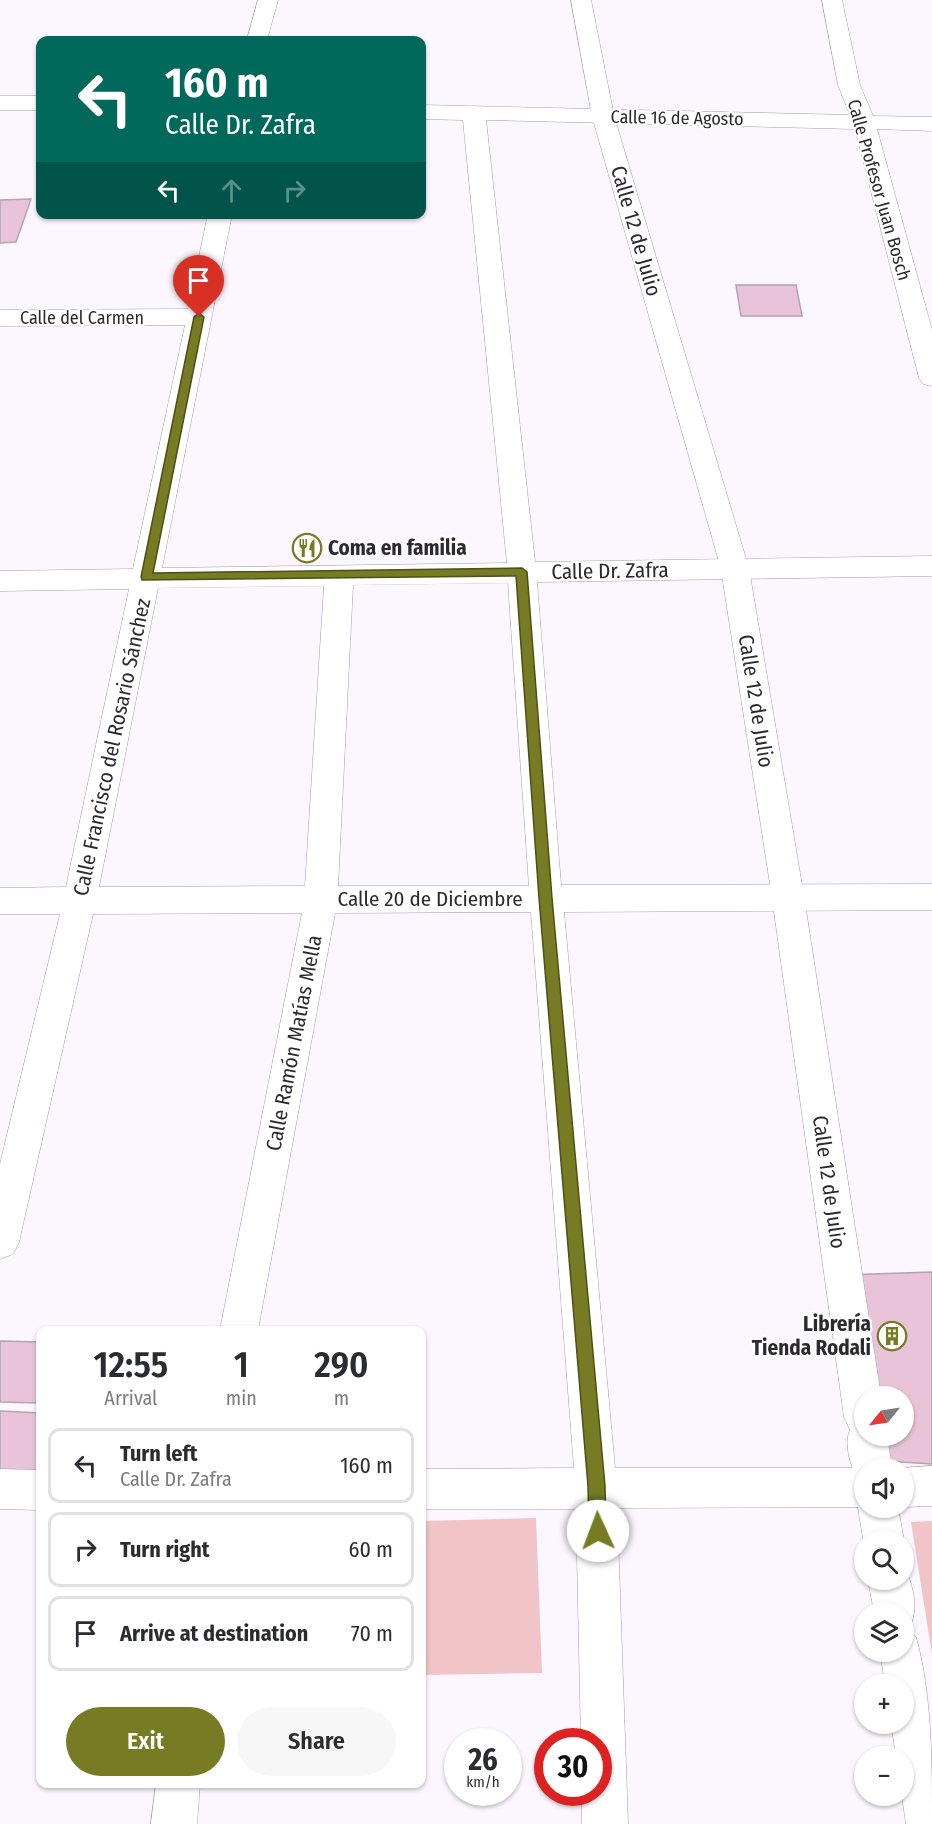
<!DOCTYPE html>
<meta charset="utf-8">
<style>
:root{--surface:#fff;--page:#f7f7f7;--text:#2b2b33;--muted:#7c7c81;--line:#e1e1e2;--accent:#767b24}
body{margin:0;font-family:"Fira Sans Condensed",sans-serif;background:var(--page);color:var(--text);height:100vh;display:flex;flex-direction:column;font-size:22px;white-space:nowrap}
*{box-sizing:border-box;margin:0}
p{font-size:20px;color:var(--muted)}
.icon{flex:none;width:33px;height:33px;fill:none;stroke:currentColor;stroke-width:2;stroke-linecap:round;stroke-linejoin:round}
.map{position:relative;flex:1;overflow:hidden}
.side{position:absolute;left:36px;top:1326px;width:390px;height:462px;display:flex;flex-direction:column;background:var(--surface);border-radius:12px;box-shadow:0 2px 4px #0004}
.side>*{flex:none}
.hud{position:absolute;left:36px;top:36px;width:390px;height:183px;border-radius:12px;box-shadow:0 2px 4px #0004;background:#00695c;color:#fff;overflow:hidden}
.needle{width:39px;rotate:240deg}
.tools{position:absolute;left:854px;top:1386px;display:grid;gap:12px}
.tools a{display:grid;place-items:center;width:60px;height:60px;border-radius:50%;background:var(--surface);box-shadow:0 2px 4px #0004;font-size:30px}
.speed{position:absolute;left:444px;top:1728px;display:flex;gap:12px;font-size:30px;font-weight:700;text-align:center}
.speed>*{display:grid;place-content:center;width:78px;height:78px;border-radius:50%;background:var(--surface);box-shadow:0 2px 4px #0004;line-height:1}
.speed small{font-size:15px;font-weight:400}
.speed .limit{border:9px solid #d22;background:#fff;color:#111}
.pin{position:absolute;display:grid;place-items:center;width:51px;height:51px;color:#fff;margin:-62px -26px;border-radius:50% 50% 50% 0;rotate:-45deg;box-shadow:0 0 6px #0007}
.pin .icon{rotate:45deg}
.me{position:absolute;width:66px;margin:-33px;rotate:358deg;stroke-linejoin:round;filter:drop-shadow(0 0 4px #0008)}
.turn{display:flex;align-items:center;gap:21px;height:126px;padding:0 30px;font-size:27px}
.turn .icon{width:78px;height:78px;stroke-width:2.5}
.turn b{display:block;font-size:42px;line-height:51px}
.lanes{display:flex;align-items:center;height:57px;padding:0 30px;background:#0003;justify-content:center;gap:30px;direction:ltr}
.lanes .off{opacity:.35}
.eta{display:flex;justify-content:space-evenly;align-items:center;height:102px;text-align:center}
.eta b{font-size:36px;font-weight:600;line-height:42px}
.button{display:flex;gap:12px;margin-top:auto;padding:12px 30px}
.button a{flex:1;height:69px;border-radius:36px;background:var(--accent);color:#fff;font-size:24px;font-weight:600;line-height:69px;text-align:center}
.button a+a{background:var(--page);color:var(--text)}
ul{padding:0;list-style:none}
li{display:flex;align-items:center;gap:18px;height:75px;margin:0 12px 9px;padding:0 18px;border:3px solid var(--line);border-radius:12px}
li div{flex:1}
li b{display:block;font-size:22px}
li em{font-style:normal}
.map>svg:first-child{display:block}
</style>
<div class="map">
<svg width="932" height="1824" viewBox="0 0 932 1824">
<rect width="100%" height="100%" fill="#fbf6ff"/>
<!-- green -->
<g fill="#f1c5c7">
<polygon points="536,1518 542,1673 422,1675 422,1521"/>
<polygon points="932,1521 932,1654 911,1522"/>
</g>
<!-- building -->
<g fill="#e9c4d9" stroke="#b4a4ad" stroke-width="1.5">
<polygon points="31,199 16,242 0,243 0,200"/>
<polygon points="736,285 796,285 802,316 741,316"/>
<polygon points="932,1272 932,1464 870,1460 867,1436 903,1436 903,1396 864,1396 864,1417 843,1275"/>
<polygon points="0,1341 40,1342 40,1403 0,1402"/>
<polygon points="0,1411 40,1413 40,1473 0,1473"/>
</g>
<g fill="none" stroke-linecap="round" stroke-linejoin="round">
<!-- minor casing -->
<g stroke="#a59dab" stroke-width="1">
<g id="minor">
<polygon points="258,0 278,0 267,40 247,40"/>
<path d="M822,0H842L860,85L873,116L932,117V131L877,129L932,330V386L923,384L919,378L855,129L486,120L535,562L932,556V576L537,582L561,885L932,884V910L564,912L615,1468H868H864V1507L617,1508L628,1824H582V1792H598V1742H581L576,1509H422V1469L574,1468L531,912L335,913L258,1330H220L302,913L93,914L19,1242L13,1254L0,1259V1164L60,914H0V888L66,887L129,589L0,591V571L133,569L185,325L0,326V310L188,309L208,214H232L162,568L507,563L463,120L422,119V105L850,115L838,85ZM508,583L529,886H338L353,585ZM324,586L305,886L99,887L158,588Z"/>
<rect x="0" y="96" width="40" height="14"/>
<polygon points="932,1466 932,1506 903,1507 903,1468 899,1468"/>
<polygon points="0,1469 40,1470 40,1510 0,1509"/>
<polygon points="156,1784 200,1784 197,1824 151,1824"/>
</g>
</g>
<!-- tertiary casing -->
<g stroke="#a59dab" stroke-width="1">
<g id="tertiary">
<path d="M571,0H591L614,116L749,569L804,897L881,1396H864V1436H887L892,1468H864V1485L858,1482C852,1468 843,1445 850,1430L844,1417L772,897L721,569L592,116Z"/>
<polygon points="864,1493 864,1508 898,1508 904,1540 903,1542 864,1540 864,1544 858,1508"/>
<path d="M904,1565C913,1587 919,1605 910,1627L903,1630V1612H874L868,1580H903Z"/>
<path d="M903,1631L916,1637C932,1694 932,1763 932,1824H906L902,1796L903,1756H896L891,1724H903V1684H885L880,1652H903Z"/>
</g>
</g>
<!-- minor -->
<use href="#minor" fill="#fff" fill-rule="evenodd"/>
<!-- tertiary -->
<use href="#tertiary" fill="#fff" fill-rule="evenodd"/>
</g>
<!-- route -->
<polygon fill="#767b24" stroke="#4d5017" stroke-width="1.5" points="199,313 204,317 153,573 522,568 527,572 552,898 605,1486 606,1531 604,1537 598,1540 592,1537 589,1531 588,1486 539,898 516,576 142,580 141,577 194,317"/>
<!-- icons -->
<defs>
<g id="restaurant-ring" transform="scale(1.5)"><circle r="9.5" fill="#fff" stroke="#767b24" stroke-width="1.5"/><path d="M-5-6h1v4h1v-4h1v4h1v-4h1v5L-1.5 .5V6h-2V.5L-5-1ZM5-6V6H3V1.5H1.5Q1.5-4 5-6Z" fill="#767b24"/></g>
<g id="building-ring" transform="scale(1.5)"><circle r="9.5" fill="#fff" stroke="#767b24" stroke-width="1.5"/><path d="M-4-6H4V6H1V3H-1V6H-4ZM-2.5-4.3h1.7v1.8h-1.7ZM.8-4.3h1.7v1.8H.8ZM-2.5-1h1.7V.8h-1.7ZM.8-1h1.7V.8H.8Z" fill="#767b24"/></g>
</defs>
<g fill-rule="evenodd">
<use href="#restaurant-ring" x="307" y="548"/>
<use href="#building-ring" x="892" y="1336"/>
</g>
<g text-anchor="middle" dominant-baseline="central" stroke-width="4.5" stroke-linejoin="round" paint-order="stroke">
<!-- far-street labels -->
<g font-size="18" fill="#2c292f" stroke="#fff">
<text transform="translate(677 118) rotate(1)">Calle 16 de Agosto</text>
<text transform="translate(879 190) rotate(74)">Calle Profesor Juan Bosch</text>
<text x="82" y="318">Calle del Carmen</text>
</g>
<!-- street labels -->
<g font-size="21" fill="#2c292f" stroke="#fff">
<text transform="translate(636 231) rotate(74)">Calle 12 de Julio</text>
<text transform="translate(610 571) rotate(-1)">Calle Dr. Zafra</text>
<text transform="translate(756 701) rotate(81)">Calle 12 de Julio</text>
<text transform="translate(112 747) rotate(-78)">Calle Francisco del Rosario Sánchez</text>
<text x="430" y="899">Calle 20 de Diciembre</text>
<text transform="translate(294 1043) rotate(-79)">Calle Ramón Matías Mella</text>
<text transform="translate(829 1182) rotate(82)">Calle 12 de Julio</text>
</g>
<!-- poi labels -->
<g font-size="21" font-weight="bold" fill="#2c292f" stroke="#fff" text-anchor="start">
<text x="328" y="548">Coma en familia</text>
<text x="871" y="1324" text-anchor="end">Librería<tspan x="871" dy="24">Tienda Rodali</tspan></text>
</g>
</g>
</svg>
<div class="tools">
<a><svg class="needle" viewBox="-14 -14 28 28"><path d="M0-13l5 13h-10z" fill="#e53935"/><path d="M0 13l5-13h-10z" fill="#7c7c81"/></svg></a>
<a><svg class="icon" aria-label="sound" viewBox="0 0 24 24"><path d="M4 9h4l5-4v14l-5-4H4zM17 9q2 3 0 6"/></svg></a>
<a><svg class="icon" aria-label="search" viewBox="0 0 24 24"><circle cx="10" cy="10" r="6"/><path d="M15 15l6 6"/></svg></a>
<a><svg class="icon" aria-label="layers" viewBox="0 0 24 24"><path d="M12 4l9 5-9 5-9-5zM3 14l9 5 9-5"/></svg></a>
<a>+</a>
<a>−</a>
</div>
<div class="speed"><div>26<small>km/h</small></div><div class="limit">30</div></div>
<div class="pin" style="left:199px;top:317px;background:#d93025"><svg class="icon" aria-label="arrive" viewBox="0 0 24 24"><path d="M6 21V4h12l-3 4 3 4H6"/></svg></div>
<svg class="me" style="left:598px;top:1531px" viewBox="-20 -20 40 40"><circle r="19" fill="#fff"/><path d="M0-13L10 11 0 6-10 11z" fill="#767b24"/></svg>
<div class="hud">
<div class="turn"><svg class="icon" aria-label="left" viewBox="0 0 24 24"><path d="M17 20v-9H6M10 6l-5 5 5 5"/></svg><div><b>160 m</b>Calle Dr. Zafra</div></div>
<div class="lanes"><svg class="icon" aria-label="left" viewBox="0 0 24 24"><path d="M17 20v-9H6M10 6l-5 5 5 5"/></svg><svg class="icon off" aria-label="ahead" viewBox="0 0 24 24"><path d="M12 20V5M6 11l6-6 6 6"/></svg><svg class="icon off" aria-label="right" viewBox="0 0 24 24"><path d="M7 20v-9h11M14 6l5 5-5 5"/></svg></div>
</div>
<section class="side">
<div class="eta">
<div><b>12:55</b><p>Arrival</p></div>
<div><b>1</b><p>min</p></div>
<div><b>290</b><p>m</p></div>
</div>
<ul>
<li><svg class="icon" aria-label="left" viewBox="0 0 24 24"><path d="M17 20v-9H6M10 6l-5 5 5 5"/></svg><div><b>Turn left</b><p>Calle Dr. Zafra</p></div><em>160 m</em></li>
<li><svg class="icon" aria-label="right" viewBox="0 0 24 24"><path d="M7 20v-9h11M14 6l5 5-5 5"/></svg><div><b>Turn right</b></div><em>60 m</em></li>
<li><svg class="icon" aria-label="arrive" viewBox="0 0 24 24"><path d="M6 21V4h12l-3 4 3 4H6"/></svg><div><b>Arrive at destination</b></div><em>70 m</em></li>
</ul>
<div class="button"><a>Exit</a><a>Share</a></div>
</section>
</div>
